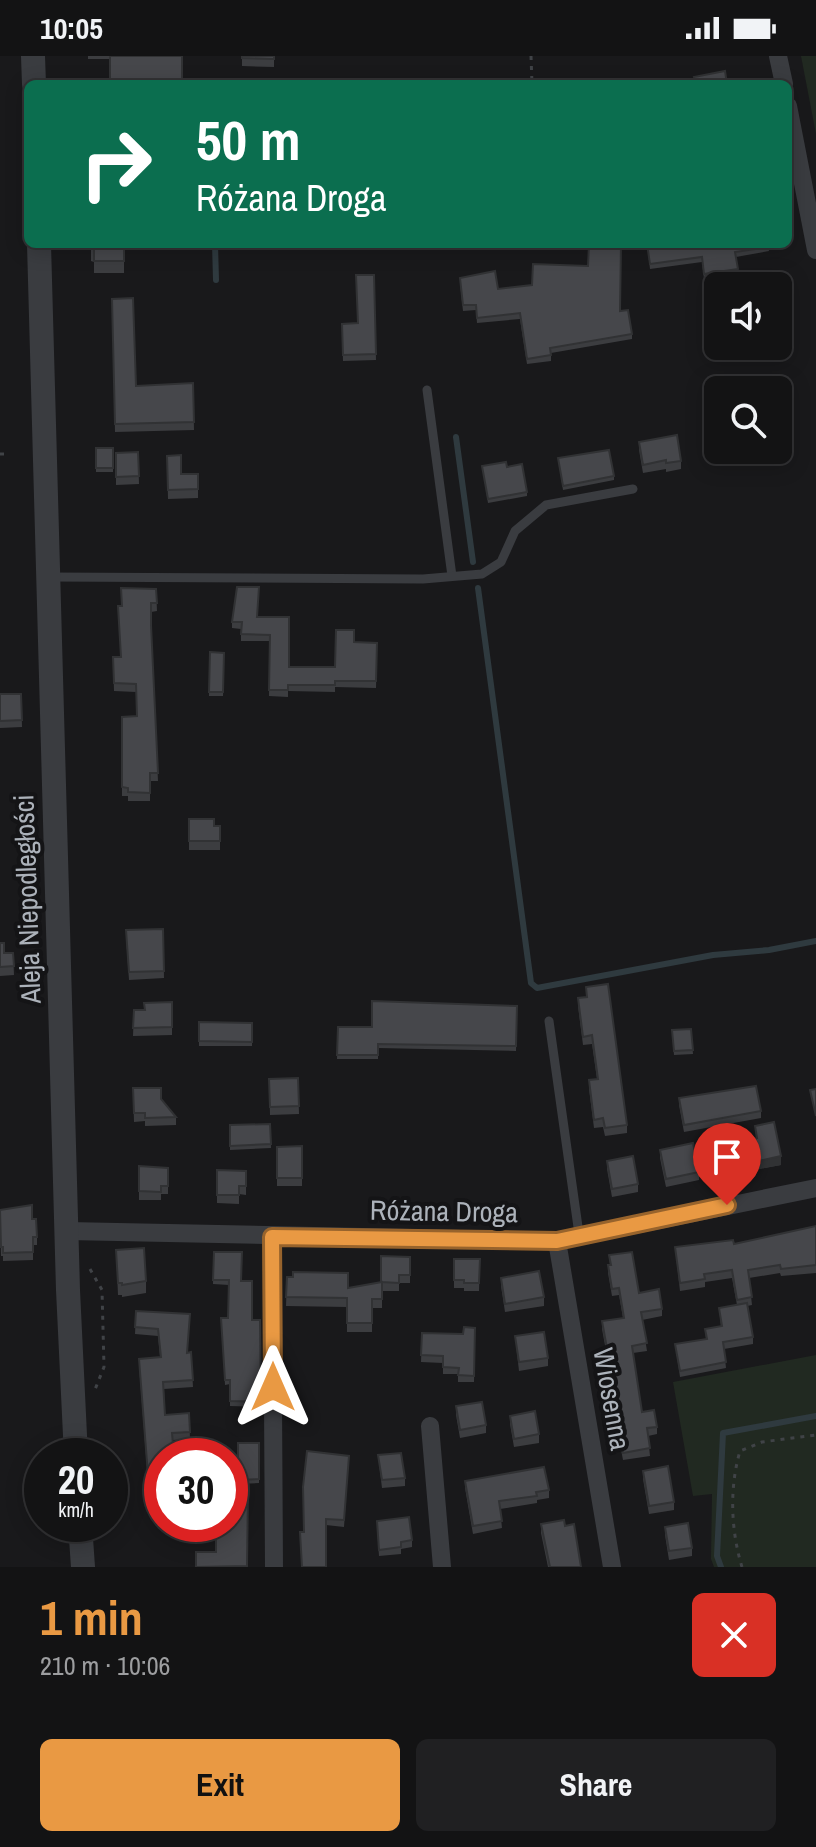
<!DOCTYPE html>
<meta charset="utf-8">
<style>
:root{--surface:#131314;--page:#202022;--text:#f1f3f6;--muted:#9d9ea0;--line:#323234;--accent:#e99943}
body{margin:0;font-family:"Archivo Narrow",sans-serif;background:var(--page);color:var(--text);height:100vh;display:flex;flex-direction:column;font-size:30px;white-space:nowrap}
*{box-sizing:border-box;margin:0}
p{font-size:26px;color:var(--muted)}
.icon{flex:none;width:44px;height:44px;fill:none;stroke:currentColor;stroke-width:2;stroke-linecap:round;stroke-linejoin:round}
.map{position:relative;height:1511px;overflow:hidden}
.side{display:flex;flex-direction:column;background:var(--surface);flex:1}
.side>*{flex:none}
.top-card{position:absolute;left:24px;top:24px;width:768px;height:168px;border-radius:12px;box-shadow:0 4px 20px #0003,0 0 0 2px var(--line);background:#0b6e4f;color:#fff;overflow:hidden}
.fabs{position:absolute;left:704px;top:216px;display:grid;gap:16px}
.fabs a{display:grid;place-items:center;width:88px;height:88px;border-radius:12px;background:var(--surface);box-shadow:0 4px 20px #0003,0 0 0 2px var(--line);font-size:40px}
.speed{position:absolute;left:24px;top:1382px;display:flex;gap:16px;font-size:40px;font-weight:700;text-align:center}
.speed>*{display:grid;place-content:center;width:104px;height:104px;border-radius:50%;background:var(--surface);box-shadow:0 4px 20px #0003,0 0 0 2px var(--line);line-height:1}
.speed small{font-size:20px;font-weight:400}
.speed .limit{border:12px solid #d22;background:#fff;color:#111}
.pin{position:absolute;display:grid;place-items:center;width:68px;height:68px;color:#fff;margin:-82px -34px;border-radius:50% 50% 50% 0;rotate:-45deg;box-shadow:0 0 8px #0007}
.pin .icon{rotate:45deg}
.me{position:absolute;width:88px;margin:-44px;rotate:0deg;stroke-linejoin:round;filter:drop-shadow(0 0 6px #0008)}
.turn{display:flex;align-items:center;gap:28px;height:168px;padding:0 40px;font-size:36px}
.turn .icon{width:104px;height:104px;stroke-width:2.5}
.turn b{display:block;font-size:56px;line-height:68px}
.round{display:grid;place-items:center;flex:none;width:84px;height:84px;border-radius:12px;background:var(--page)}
.headline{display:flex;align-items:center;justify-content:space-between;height:136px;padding:0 40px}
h1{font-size:48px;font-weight:800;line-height:60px;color:var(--accent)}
.action{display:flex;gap:16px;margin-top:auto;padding:16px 40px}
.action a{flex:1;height:92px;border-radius:12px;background:var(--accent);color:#111;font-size:32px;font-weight:800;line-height:92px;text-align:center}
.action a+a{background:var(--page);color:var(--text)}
.status{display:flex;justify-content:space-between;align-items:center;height:56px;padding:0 40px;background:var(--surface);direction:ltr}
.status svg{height:22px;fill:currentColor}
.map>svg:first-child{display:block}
</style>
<div class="status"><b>10:05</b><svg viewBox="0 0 49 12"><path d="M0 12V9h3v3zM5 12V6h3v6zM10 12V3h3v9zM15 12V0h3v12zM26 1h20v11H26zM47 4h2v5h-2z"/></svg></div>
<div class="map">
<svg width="816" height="1511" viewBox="0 0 816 1511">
<rect width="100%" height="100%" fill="#19191b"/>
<!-- green -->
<g fill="#212921">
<polygon points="801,0 816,0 816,78"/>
<polygon points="816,1299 816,1511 714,1511 711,1503 712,1438 693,1440 673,1326"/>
</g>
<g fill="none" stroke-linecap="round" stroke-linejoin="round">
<!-- stream -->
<g stroke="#2f3a3f" stroke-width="6">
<polyline points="215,188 216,224"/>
<polyline points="520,188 520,189"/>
<polyline points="456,381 473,506"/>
<polyline points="478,532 531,927 537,932 713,899 769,894 816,885"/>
<polyline points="721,1511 717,1500 723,1377 816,1360"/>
</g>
<!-- path -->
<g stroke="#404347" stroke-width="3" stroke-dasharray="4 6" stroke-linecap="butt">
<polyline points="531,0 532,28"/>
<polyline points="0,398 6,398"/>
<polyline points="90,1213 102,1234 104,1311 94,1336"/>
<path d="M742,1511C731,1475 729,1433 740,1395L762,1386L816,1379"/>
</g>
<!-- service -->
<g stroke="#3a3c40" stroke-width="9">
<polyline points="427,334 452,520"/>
<polyline points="48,521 423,523 482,518 501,506 515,475 546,449 633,433"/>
<polyline points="549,965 579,1178"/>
</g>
<!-- minor -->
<g stroke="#3a3c40" stroke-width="18">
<polyline points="778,0 784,28"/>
<polyline points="788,50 816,194"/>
<polyline points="67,1175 557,1185 816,1132"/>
<polyline points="272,1181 274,1511"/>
<polyline points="557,1185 612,1511"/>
<polyline points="430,1370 442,1511"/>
</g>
<!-- tertiary -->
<g stroke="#3a3c40" stroke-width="24">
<polyline points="33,0 34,28"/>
<polyline points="39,188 68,1234 76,1400"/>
<polyline points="80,1468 83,1511"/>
</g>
</g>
<!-- wall -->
<g fill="#3c3d40">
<polygon points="88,0 182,0 110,24 110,3 88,3"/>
<polygon points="242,0 274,0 274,11 242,10"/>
<polygon points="91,188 124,188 124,217 94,217 94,206 91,205"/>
<polygon points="647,188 768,188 769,195 736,201 738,218 704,223 702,206 650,213"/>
<polygon points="588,210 620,255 632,278 632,283 551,297 551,305 527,308 520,263 477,267 476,254 463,255 460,227 498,233 532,229"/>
<polygon points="374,219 376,304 343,305 342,268 357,267"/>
<polygon points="112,243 136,330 193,327 194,374 115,376"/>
<polygon points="639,386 681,405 681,413 666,416 666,413 643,417 639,394"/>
<rect x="96" y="392" width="17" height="24"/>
<polygon points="138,396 139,428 116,429 116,397"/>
<polygon points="167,400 181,418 198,418 198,442 168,443"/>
<polygon points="558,402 614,420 614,424 563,434"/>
<polygon points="482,410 507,411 527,436 527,440 488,447"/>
<polygon points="156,533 157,555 151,556 151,571 158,725 150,725 150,745 128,745 128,740 122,740 122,661 137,660 136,636 114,635 113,601 120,601 122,550"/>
<polygon points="258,561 289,561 289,611 335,611 354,586 377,587 376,632 335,631 335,636 288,635 288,641 269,640 270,585 241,585 241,573 232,572 232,566"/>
<polygon points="210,596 224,597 223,640 209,640"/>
<polygon points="0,638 21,638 22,671 0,672"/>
<polygon points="189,763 214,770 220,770 220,794 189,794"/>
<polygon points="163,873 164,922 129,924 126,881"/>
<polygon points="0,887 4,897 13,897 14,919 0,920"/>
<polygon points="586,931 627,1069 627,1077 605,1080 603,1071 594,1072 589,1033 589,1024 597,1023 592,988 583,989 578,950 578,942 586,941"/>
<polygon points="172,946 172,979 133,980 134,954 144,954"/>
<polygon points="517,950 516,995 378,992 378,1003 337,1003 338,971 372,971"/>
<polygon points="199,966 252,967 252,990 199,990"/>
<polygon points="691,973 693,998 674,999 672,974"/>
<polygon points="298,1022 299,1058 270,1059 269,1023"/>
<polygon points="133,1032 161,1043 176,1061 176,1069 145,1070 145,1065 134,1066"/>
<polygon points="679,1042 761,1055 761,1062 684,1076 679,1049"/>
<polygon points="270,1068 271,1092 230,1094 230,1069"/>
<polygon points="755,1070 781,1109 759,1113 754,1091 754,1083 756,1082"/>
<polygon points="302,1090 302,1130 277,1130 277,1091"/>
<polygon points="660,1094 699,1116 699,1124 666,1131 660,1102"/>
<polygon points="607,1105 638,1128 638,1136 612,1141 607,1113"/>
<polygon points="139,1110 168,1112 168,1138 161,1138 161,1144 139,1144"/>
<polygon points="217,1114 246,1115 246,1139 239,1138 239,1148 217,1147"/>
<polygon points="0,1154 32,1163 37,1181 37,1189 33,1189 33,1204 3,1205 3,1200 1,1200"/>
<polygon points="816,1170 816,1217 781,1220 780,1217 749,1222 752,1249 747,1250 753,1281 753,1288 724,1293 726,1312 680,1321 675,1288 706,1283 705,1273 721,1271 719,1252 737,1249 732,1222 705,1226 705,1231 680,1235 675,1191 734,1188"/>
<polygon points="116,1194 146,1225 146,1237 122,1241 122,1239 118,1239"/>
<polygon points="214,1196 241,1225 252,1264 260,1264 261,1351 230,1350 230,1328 225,1329 221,1267 228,1262 229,1229 213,1228"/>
<polygon points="609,1199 639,1237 662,1253 662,1260 642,1264 647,1295 633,1297 642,1356 657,1371 657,1378 648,1380 650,1400 623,1404 619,1383 619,1376 621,1376 602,1273 602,1265 623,1262 619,1239 612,1240 608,1217 608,1209 610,1209"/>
<polygon points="410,1201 410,1227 399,1227 399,1235 382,1235 382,1252 372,1252 372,1276 347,1276 347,1251 286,1250 287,1221 348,1232 381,1226"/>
<polygon points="454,1203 480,1203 479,1235 464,1235 464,1232 454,1232"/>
<polygon points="501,1222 544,1241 544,1250 505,1256 501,1230"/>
<polygon points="136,1255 187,1297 191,1296 193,1331 164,1333 165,1359 189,1357 190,1383 173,1384 162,1400 162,1426 148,1426 139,1310 160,1301 158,1280 135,1278"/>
<polygon points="475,1272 474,1326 458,1326 458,1318 443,1318 443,1307 421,1306 422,1277 463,1278"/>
<polygon points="515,1280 548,1302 548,1310 519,1315"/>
<polygon points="456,1350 486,1369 486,1377 460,1382 456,1359"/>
<polygon points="510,1360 539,1378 539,1387 514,1391 510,1368"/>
<polygon points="238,1387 259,1387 259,1427 238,1428"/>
<polygon points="378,1399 405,1422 405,1430 382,1432"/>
<polygon points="349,1400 344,1471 326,1469 326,1511 304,1476"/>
<polygon points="643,1415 674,1446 674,1454 649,1458 643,1423"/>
<polygon points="465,1425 549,1434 549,1442 537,1444 537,1447 500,1453 502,1472 473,1478 465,1432"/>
<polygon points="541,1468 565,1470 581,1511 548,1511 541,1477"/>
<polygon points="377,1471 412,1484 412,1491 401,1493 401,1498 379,1500"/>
<polygon points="665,1471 692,1492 692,1500 669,1504 665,1479"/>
</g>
<!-- shaded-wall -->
<polygon fill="#313234" points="781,1100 781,1109 759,1113 759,1105"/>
<!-- building -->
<g fill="#46474b" stroke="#313234" stroke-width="2">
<polygon points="110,0 182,0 182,28 102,28 102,24 110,24"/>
<polygon points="242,0 274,0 274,3 242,2"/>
<polygon points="725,15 727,28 696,28 694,21"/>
<polygon points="91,188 124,188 124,205 94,205 94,193 91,193"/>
<polygon points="589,188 621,188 620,255 628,254 632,278 550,292 551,299 527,303 520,257 477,262 476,249 463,249 460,222 495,215 498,233 532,229 533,208 588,210"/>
<polygon points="647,188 768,188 769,191 735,196 738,213 704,218 702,201 650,208"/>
<polygon points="356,219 374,219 376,298 343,299 342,268 358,267"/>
<polygon points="133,242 136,330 193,327 194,366 115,368 112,243"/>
<polygon points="677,379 681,405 666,407 666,404 643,409 639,386"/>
<rect x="96" y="392" width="17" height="20"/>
<polygon points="609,394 614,420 563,430 558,402"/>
<polygon points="138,396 139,420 116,421 116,397"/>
<polygon points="181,399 181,418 198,418 198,433 168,434 167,400"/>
<polygon points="506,406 507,411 522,408 527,436 488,443 482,410"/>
<polygon points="237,531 259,531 257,561 289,561 289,611 335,611 336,574 354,574 354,586 377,587 376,625 335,625 335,629 288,629 288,634 269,634 270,579 241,578 242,566 232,566"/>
<polygon points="121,532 156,533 157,547 151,547 151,569 158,717 150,717 150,737 128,736 128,732 122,731 122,661 137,660 136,628 114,627 113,601 121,601 118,550 122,550"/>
<polygon points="210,596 224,597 223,636 209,636"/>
<polygon points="0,638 21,638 22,664 0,665"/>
<polygon points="189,763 214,763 214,770 220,770 220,785 189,785"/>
<polygon points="163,873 164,915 129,916 126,874"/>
<polygon points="0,887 4,887 4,897 13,897 14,910 0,911"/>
<polygon points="608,928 627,1069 605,1072 603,1062 594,1064 589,1024 598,1023 592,979 583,981 578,942 587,941 586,931"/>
<polygon points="372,945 517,950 516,990 378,988 378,999 337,999 338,971 372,971"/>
<polygon points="172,946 172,971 133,972 134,954 145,954 144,947"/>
<polygon points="199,966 252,967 252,986 199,985"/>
<polygon points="691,973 693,994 674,995 672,974"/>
<polygon points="298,1022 299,1050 270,1051 269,1023"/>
<polygon points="756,1030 761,1055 684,1069 679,1042"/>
<polygon points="133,1032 161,1032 161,1043 176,1061 145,1062 145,1057 134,1057"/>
<polygon points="816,1033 816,1060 810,1034"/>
<polygon points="774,1066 781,1100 759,1105 754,1083 757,1082 755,1070"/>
<polygon points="270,1068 271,1088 230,1090 230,1069"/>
<polygon points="693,1087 699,1116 666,1123 660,1094"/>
<polygon points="302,1090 302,1122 277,1122 277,1091"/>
<polygon points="633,1100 638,1128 612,1133 607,1105"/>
<polygon points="139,1110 168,1112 168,1130 161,1130 161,1136 139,1135"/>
<polygon points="217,1114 246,1115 246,1130 239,1130 239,1139 217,1139"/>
<polygon points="32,1149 32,1163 36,1163 37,1181 33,1181 33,1196 3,1197 3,1191 1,1191 0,1154"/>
<polygon points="816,1170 816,1209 781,1213 780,1209 748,1214 752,1241 737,1244 732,1214 704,1218 705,1223 680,1227 675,1191 733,1184 734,1188"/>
<polygon points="144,1192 146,1225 122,1229 122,1227 118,1227 116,1194"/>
<polygon points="214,1196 242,1196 241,1225 252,1225 252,1264 260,1264 261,1346 230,1345 230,1324 225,1324 221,1262 228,1262 229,1224 213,1224"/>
<polygon points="632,1196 639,1237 659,1233 662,1253 641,1256 647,1287 632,1290 642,1356 654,1354 657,1371 647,1372 650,1392 623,1397 619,1376 622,1375 602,1265 624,1262 619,1232 612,1233 608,1209 611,1209 609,1199"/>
<polygon points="381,1200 410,1201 410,1219 399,1219 399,1227 381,1226"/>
<polygon points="454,1203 480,1203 479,1227 464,1227 464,1224 454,1224"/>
<polygon points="539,1215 544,1241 505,1248 501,1222"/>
<polygon points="293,1216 348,1217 348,1232 382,1226 382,1243 372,1243 372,1267 347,1267 347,1242 286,1241 287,1221 293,1221"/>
<polygon points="747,1247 753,1281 723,1286 726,1306 680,1315 675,1288 707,1283 705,1273 722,1270 719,1252"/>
<polygon points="136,1255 190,1258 187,1297 191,1296 193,1324 163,1326 165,1359 189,1357 190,1376 172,1377 174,1400 162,1400 162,1419 148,1419 139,1303 161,1301 158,1273 135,1271"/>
<polygon points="464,1271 475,1272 474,1320 458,1319 459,1312 443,1311 443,1300 421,1299 422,1277 463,1278"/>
<polygon points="544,1276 548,1302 519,1306 515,1280"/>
<polygon points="482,1346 486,1369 460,1374 456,1350"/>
<polygon points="535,1355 539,1378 514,1383 510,1360"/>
<polygon points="238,1387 259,1387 259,1423 238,1424"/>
<polygon points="307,1395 349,1400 344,1464 326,1463 326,1511 302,1511 300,1476 304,1476 303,1431"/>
<polygon points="401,1397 405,1422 382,1424 378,1399"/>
<polygon points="668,1410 674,1446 649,1450 643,1415"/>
<polygon points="544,1411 549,1434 536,1436 537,1440 499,1445 502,1465 473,1470 465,1425"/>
<polygon points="230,1435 248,1435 247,1510 196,1511 196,1496 216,1496 216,1478 223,1478 223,1468 230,1468"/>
<polygon points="409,1461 412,1484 401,1486 401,1491 379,1494 377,1465"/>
<polygon points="564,1464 565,1470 574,1468 581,1511 550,1511 541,1468"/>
<polygon points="688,1467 692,1492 669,1495 665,1471"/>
</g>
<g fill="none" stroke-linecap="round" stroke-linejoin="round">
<!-- route casing -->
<g stroke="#97632c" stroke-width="20">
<polyline id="route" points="273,1331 272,1181 557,1185 727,1149"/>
</g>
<!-- route -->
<use href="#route" stroke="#e99943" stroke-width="14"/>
</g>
<g text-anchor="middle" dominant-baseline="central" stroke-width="8" stroke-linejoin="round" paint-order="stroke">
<!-- street labels -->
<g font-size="28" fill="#acb2ba" stroke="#141416">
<text transform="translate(27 843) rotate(-92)">Aleja Niepodległości</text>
<text transform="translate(444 1155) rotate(1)">Różana Droga</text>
<text transform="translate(612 1343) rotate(80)">Wiosenna</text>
</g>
</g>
</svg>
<div class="fabs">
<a><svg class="icon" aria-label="sound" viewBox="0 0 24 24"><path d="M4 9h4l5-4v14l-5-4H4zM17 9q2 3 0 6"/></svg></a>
<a><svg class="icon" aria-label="search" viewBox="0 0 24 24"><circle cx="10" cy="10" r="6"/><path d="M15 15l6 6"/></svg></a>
</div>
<div class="speed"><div>20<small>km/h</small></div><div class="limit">30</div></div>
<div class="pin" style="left:727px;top:1149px;background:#d93025"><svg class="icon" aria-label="arrive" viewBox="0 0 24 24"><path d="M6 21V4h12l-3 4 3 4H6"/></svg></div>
<svg class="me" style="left:273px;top:1331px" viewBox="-20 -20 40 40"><path d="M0-17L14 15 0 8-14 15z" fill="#e99943" stroke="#fff" stroke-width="4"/></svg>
<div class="top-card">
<div class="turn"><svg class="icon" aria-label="right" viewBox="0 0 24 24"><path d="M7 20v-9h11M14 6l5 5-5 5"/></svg><div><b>50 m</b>Różana Droga</div></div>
</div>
</div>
<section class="side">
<div class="headline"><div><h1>1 min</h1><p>210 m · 10:06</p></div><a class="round" style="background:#d93025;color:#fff"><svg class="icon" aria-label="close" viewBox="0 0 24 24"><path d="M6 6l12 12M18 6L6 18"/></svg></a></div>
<div class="action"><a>Exit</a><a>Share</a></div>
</section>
